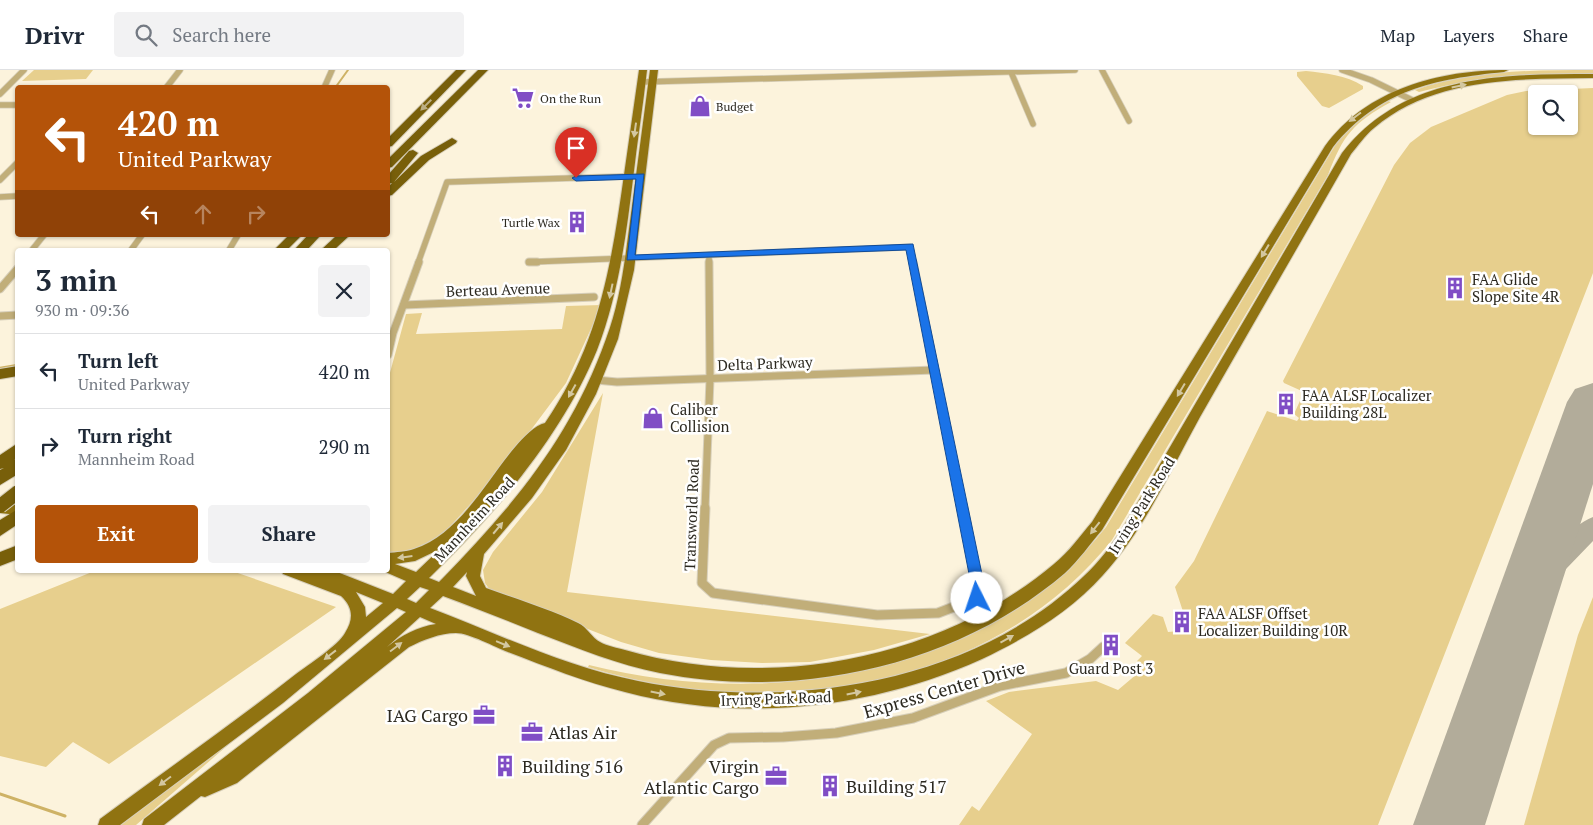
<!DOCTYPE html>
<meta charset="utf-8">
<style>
:root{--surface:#fff;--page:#f2f2f3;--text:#1f2937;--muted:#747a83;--line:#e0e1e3;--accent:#b45309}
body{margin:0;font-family:"PT Serif",serif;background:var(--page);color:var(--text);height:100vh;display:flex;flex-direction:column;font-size:19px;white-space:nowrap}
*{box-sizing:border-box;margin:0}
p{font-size:16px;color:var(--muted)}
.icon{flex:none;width:28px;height:28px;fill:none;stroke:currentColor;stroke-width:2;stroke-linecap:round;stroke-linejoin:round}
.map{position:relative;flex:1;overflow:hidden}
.sheet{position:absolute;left:15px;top:178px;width:375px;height:325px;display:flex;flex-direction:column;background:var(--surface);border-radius:5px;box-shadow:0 1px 4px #0004}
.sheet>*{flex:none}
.top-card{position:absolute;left:15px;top:15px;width:375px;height:152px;border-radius:5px;box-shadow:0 1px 4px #0004;background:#b45309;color:#fff;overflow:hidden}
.buttons{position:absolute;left:1528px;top:15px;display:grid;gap:10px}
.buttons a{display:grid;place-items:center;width:50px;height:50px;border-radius:5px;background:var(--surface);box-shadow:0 1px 4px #0004;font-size:25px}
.pin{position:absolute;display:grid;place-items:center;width:42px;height:42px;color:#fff;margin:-51px -21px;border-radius:50% 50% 50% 0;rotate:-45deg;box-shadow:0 0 5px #0007}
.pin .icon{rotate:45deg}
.me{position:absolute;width:55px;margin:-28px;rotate:356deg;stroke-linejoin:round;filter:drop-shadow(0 0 4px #0008)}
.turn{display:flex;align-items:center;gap:18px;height:105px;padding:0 20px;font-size:22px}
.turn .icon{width:65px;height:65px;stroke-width:2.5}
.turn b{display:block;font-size:35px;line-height:42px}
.lanes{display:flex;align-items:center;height:48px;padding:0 20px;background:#0003;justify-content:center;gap:25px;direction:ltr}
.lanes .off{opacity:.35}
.round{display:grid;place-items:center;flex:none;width:52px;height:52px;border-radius:5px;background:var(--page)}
.headline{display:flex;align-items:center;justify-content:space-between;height:85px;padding:0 20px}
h1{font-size:30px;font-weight:800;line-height:38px}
.action{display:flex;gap:10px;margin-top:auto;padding:10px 20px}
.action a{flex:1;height:58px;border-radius:5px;background:var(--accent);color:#fff;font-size:20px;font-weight:800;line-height:58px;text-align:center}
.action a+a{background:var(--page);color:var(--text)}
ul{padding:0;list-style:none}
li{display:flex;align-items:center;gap:15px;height:75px;padding:0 20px;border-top:1px solid var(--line)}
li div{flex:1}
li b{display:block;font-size:19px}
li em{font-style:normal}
header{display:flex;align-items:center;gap:30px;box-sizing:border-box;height:70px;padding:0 25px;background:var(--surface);border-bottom:1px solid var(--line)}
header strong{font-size:24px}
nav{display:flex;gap:28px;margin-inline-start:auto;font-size:18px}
.search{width:350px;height:45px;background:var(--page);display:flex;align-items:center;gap:12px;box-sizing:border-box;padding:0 18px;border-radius:5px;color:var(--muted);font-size:19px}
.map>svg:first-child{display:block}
</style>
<header>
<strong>Drivr</strong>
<div class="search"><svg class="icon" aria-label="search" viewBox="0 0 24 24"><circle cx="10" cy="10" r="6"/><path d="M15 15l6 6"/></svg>Search here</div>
<nav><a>Map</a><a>Layers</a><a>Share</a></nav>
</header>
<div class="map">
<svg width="1593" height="755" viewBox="0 0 1593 755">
<rect width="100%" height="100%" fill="#fcf3dc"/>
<!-- green -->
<g fill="#e7cf8d" fill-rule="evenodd">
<polygon points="34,0 93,0 86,9 22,11"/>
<path d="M1593,0V4C1534,4 1476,7 1419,22L1415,20C1473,0 1533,0 1593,0Z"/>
<path d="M1306,1C1325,3 1346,5 1363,16V19L1329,38L1322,36L1297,6V2Z"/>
<path d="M1593,18V203L1378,755H959L972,736L979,741L1032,664L986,631L1009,622L1096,611L1118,620L1144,598L1137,591L1142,586L1125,573L1153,544L1163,547L1168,562L1189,560L1175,517L1194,491L1267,341L1297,351L1299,348L1294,344L1304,322L1284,313L1283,311L1394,95L1410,73L1431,57L1507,25L1526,21ZM1536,24H1569V56H1536Z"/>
<path d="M1388,31L1391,32C1353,53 1343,65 1328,105L1112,470C990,623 766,653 588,597L589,595C766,640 988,608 1106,457L1339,69L1365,45Z"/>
<polygon points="602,235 566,313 501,400 446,461 429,475 406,482 388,482 388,310 406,244 422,243 416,264 562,259 566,236"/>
<polygon points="603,323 567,522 930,564 874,580 810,592 762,593 711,590 659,583 621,572 534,538 494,526 485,513 483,500 493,482 542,422"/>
<polygon points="97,500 229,500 336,537 109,694 73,672 46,697 0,686 0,539"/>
<polygon points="1593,527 1593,755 1524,755 1578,565"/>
<polygon points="244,661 136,755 121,755"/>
</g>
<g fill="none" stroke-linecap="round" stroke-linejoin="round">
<!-- stream-far2 -->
<polyline stroke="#ceb265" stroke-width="2" points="335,18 348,0"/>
<!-- stream-far1 -->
<polyline stroke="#ceb265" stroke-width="2.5" points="0,298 18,295"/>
<!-- stream -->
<polyline stroke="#ceb265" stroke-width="3" points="0,724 65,746"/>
<!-- taxiway -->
<path fill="#b2ac9a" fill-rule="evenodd" d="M1593,447V471L1566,499L1525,570L1516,573L1507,570L1504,562L1507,554C1525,525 1561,458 1593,447Z"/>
<!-- runway -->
<polygon fill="#b2ac9a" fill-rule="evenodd" points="1593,313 1593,414 1485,755 1413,755 1567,332 1575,319"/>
<!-- street-far2 casing -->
<g stroke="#d7cfba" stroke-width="7">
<g id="street-far2">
<polyline points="1102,0 1129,51"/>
<polyline points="1342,0 1371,10 1412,30"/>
<polyline points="1011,2 1033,54"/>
<polyline points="641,12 1075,0"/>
<polyline points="166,18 180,0"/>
<polyline points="324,18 332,0"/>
<polyline points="0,24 24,0"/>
<polyline points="0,35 18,35"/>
<polyline points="0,110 18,92"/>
<polyline points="0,127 18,126"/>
<polyline points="32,180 44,165"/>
<polyline points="131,180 142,165"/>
<polyline points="229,180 238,165"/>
<polyline points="709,185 709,193"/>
<polyline points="529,192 910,177 913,193"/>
<polyline points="418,193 447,112 641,106"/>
</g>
</g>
<!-- street-far1 casing -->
<g stroke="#d7cfba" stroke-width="9">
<g id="street-far1">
<polyline points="529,192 537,192"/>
<polyline points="913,192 963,440"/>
<polyline points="0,219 18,198"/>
<polyline points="404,235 594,227"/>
<polyline points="0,246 18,245"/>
<polyline points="388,285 393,263 419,192"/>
<polyline points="596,310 617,312 934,300"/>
<polyline points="705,440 710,309 709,192"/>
</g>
</g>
<!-- street casing -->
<g stroke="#d7cfba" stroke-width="11">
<g id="street">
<polyline points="705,438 702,513 713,523 877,545 938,543 977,528 977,509 963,438"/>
<polyline points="642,755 714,675 729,668 783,667 836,663 913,648 1000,616 1066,603 1090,589 1103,577"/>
</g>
</g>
<!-- primary casing -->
<g stroke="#d7cfba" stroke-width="2">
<g id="primary">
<path d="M639,0H647C643,36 637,73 633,109C626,167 618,226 597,280C563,364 494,445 429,508L439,512L443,508C514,435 571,367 606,269C622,227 626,180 632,136C638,90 644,45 650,0H658L634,200L618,269L596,324L566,380L532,428L484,484L480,506L486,518C516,529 549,539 578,553C587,557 592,568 600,572C607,576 618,578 625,580C769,622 940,590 1054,494C1069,482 1080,466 1092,452L1325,76C1367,19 1439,0 1508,0L1504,2C1434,9 1379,20 1333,77L1102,460C1090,474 1079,490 1065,503C956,596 799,630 660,603C618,595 578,578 538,563C506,550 475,538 443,526L430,538C498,564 566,597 638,611C786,641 971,615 1084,506C1099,492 1111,476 1122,459L1342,83C1403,4 1502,4 1593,4V8C1518,9 1434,7 1374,58C1365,65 1358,76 1351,84C1301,172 1250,259 1200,347C1170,401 1145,459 1103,505C1070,542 1026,568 982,589C871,639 743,653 625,622C585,612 547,597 508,582C495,577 469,563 456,563C440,563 423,570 409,577L237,713L205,727L201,726L164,755H142L144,749L308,623L406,542L397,538L283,633L120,755H98L100,749C165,701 232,654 296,604C308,595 339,575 345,563C354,549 353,537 341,526L283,504L281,500H304L310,502L309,500H332L393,524L406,511L383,501L388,500V483C396,482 406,482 414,479C460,464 486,411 516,376C523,368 535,355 545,353C599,274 611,197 624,105C629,70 634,35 639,0ZM440,479L416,502L395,494L415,491ZM467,502L466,506L476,526L453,517ZM420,517L429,520L416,533L407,529ZM356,522L383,533L366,547L365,537ZM420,547L436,554C417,557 402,565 387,577Z"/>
<polygon points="0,433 18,435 18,445 0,443"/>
</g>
</g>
<!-- highway casing -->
<g stroke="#d7cfba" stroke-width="2">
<g id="highway">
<polygon points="456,0 466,0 392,76 388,77 388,68"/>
<polygon points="478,0 488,0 392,97 388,98 388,89"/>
<polygon points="452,68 457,71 456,73 429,90 392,125 388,126 388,117 392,113 388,114 388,105 409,81 413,80 418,83 394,112 421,86"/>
<polygon points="289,165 302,165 287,180 274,180"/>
<polygon points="308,165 321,165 307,180 294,180"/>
<polygon points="337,165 350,165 334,180 321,180"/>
<polygon points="18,296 18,306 0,309 0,299"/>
<polygon points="18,373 18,388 14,390 18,389 18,404 0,415 0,400 4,398 0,399 0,385"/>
<polygon points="18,439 18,454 0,466 0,450"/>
<polygon points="18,475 18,489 0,496 0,482"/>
</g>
</g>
<!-- street-far2 -->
<use href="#street-far2" stroke="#c1ae79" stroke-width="5.5"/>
<!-- street-far1 -->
<use href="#street-far1" stroke="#c1ae79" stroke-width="7"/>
<!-- street -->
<use href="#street" stroke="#c1ae79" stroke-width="9"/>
<!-- primary -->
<use href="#primary" fill="#907311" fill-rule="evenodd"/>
<!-- highway -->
<use href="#highway" fill="#785f0a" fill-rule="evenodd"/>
<!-- highway-bridge casing -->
<g stroke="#d7cfba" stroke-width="16" stroke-linecap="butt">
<polyline id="highway-bridge" points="0,436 18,422"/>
</g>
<!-- highway-bridge -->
<use href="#highway-bridge" stroke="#785f0a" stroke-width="14"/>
</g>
<!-- one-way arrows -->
<defs><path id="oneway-solid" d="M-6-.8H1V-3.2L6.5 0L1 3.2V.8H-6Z" transform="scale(1.25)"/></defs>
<g fill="#d3c7a0">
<use href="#oneway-solid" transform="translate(1459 16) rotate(-12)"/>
<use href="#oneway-solid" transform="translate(1355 47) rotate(143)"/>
<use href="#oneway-solid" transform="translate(635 60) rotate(98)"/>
<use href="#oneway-solid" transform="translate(1265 181) rotate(121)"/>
<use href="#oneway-solid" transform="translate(611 221) rotate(102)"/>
<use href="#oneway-solid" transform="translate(1181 320) rotate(121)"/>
<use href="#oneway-solid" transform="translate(572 321) rotate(119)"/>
<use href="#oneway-solid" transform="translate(498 458) rotate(-50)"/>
<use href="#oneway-solid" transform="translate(1095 458) rotate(128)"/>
<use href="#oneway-solid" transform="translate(405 487) rotate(173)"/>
<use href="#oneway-solid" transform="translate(1007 569) rotate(-29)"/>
<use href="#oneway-solid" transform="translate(503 574) rotate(22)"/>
<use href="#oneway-solid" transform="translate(396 577) rotate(-37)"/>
<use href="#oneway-solid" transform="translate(330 585) rotate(142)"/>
<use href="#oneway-solid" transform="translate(658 623) rotate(11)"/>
<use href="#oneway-solid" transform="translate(854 623) rotate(-11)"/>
<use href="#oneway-solid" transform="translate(165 711) rotate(143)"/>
</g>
<use fill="#bcaf84" href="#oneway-solid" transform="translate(426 35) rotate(135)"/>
<!-- route -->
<polygon fill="#1a73e8" stroke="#114b97" points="644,104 635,185 913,174 983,509 982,532 973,532 970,509 906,180 627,190 636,109 576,111 572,108 576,106"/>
<!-- icons -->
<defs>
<g id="supermarket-bare" transform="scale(1.725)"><path d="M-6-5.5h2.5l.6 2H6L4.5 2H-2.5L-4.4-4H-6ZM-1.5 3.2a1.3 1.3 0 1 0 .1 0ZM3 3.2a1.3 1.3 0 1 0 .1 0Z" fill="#804dc5" stroke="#fff" stroke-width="2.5" paint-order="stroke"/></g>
<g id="shop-bare" transform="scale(1.725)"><path d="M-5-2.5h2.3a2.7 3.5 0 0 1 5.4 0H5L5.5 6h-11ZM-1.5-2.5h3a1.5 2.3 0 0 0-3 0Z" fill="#804dc5" stroke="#fff" stroke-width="2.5" paint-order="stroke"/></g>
<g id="building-bare" transform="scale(1.725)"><path d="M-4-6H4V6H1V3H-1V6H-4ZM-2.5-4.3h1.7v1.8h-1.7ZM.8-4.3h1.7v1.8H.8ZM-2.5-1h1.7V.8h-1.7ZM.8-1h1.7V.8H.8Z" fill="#804dc5" stroke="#fff" stroke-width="2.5" paint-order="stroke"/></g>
<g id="office-bare" transform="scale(1.725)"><path d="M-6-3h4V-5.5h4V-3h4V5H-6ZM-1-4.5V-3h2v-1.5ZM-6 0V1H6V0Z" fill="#804dc5" stroke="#fff" stroke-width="2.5" paint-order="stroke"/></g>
</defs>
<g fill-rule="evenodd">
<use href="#supermarket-bare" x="523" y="28"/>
<use href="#shop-bare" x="700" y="36"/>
<use href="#building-bare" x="577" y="152"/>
<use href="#building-bare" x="1455" y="218"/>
<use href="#building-bare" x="1286" y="334"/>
<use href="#shop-bare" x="653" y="348"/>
<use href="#building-bare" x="1182" y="552"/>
<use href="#building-bare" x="1111" y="575"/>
<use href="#office-bare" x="484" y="645"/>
<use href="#office-bare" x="532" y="662"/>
<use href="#building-bare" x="505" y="696"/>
<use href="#office-bare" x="776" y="706"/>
<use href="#building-bare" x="830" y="716"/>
</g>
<g text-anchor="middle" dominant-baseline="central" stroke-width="5" stroke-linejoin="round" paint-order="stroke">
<!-- far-poi labels -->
<g font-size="12" fill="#2c2920" stroke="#fff" text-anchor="start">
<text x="540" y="28">On the Run</text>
<text x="716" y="36">Budget</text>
<text x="560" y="152" text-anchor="end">Turtle Wax</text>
</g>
<!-- poi labels -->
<g font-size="15" fill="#2c2920" stroke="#fff" text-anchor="start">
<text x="1472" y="209">FAA Glide<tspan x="1472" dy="17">Slope Site 4R</tspan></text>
<text x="1302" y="325">FAA ALSF Localizer<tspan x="1302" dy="17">Building 28L</tspan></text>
<text x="670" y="339">Caliber<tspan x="670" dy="17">Collision</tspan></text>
<text x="1198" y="543">FAA ALSF Offset<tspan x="1198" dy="17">Localizer Building 10R</tspan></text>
<text x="1111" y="598" text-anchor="middle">Guard Post 3</text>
</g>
<!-- street labels -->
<g font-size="15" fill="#2c2920" stroke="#fff">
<text transform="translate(498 219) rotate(-2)">Berteau Avenue</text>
<text transform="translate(765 293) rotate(-2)">Delta Parkway</text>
<text transform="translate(1141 435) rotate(-58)">Irving Park Road</text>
<text transform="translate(691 445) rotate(-88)">Transworld Road</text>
<text transform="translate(474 449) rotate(-47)">Mannheim Road</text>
<text transform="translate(776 628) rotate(-2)">Irving Park Road</text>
</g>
<!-- near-street labels -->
<g font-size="18" fill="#2c2920" stroke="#fff">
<text transform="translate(944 619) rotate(-16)">Express Center Drive</text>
</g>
<!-- near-poi labels -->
<g font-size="18" fill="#2c2920" stroke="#fff" text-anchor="start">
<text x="468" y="645" text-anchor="end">IAG Cargo</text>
<text x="548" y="662">Atlas Air</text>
<text x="522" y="696">Building 516</text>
<text x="759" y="696" text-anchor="end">Virgin<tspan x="759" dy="21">Atlantic Cargo</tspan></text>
<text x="846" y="716">Building 517</text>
</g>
</g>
</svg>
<div class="buttons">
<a><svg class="icon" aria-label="search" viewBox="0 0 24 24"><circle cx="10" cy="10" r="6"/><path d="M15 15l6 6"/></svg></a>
</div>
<div class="pin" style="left:576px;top:108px;background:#d93025"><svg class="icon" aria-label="arrive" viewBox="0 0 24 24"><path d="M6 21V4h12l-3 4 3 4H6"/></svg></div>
<svg class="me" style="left:977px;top:528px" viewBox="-20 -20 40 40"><circle r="19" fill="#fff"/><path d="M0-13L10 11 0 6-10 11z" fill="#1a73e8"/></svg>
<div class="top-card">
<div class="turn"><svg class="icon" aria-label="left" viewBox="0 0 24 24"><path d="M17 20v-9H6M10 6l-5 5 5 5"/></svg><div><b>420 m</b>United Parkway</div></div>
<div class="lanes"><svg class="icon" aria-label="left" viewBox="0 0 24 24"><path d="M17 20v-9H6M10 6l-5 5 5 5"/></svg><svg class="icon off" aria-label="ahead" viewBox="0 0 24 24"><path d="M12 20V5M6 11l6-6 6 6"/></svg><svg class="icon off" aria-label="right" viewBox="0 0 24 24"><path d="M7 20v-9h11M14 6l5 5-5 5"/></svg></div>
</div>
<section class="sheet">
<div class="headline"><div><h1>3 min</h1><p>930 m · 09:36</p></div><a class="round"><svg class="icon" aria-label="close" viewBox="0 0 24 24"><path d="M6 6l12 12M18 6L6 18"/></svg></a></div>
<ul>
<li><svg class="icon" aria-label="left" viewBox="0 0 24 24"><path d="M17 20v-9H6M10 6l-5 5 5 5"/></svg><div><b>Turn left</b><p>United Parkway</p></div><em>420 m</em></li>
<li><svg class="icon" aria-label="right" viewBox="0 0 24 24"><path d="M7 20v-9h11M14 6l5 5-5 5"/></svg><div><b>Turn right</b><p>Mannheim Road</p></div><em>290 m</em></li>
</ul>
<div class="action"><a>Exit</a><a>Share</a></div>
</section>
</div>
